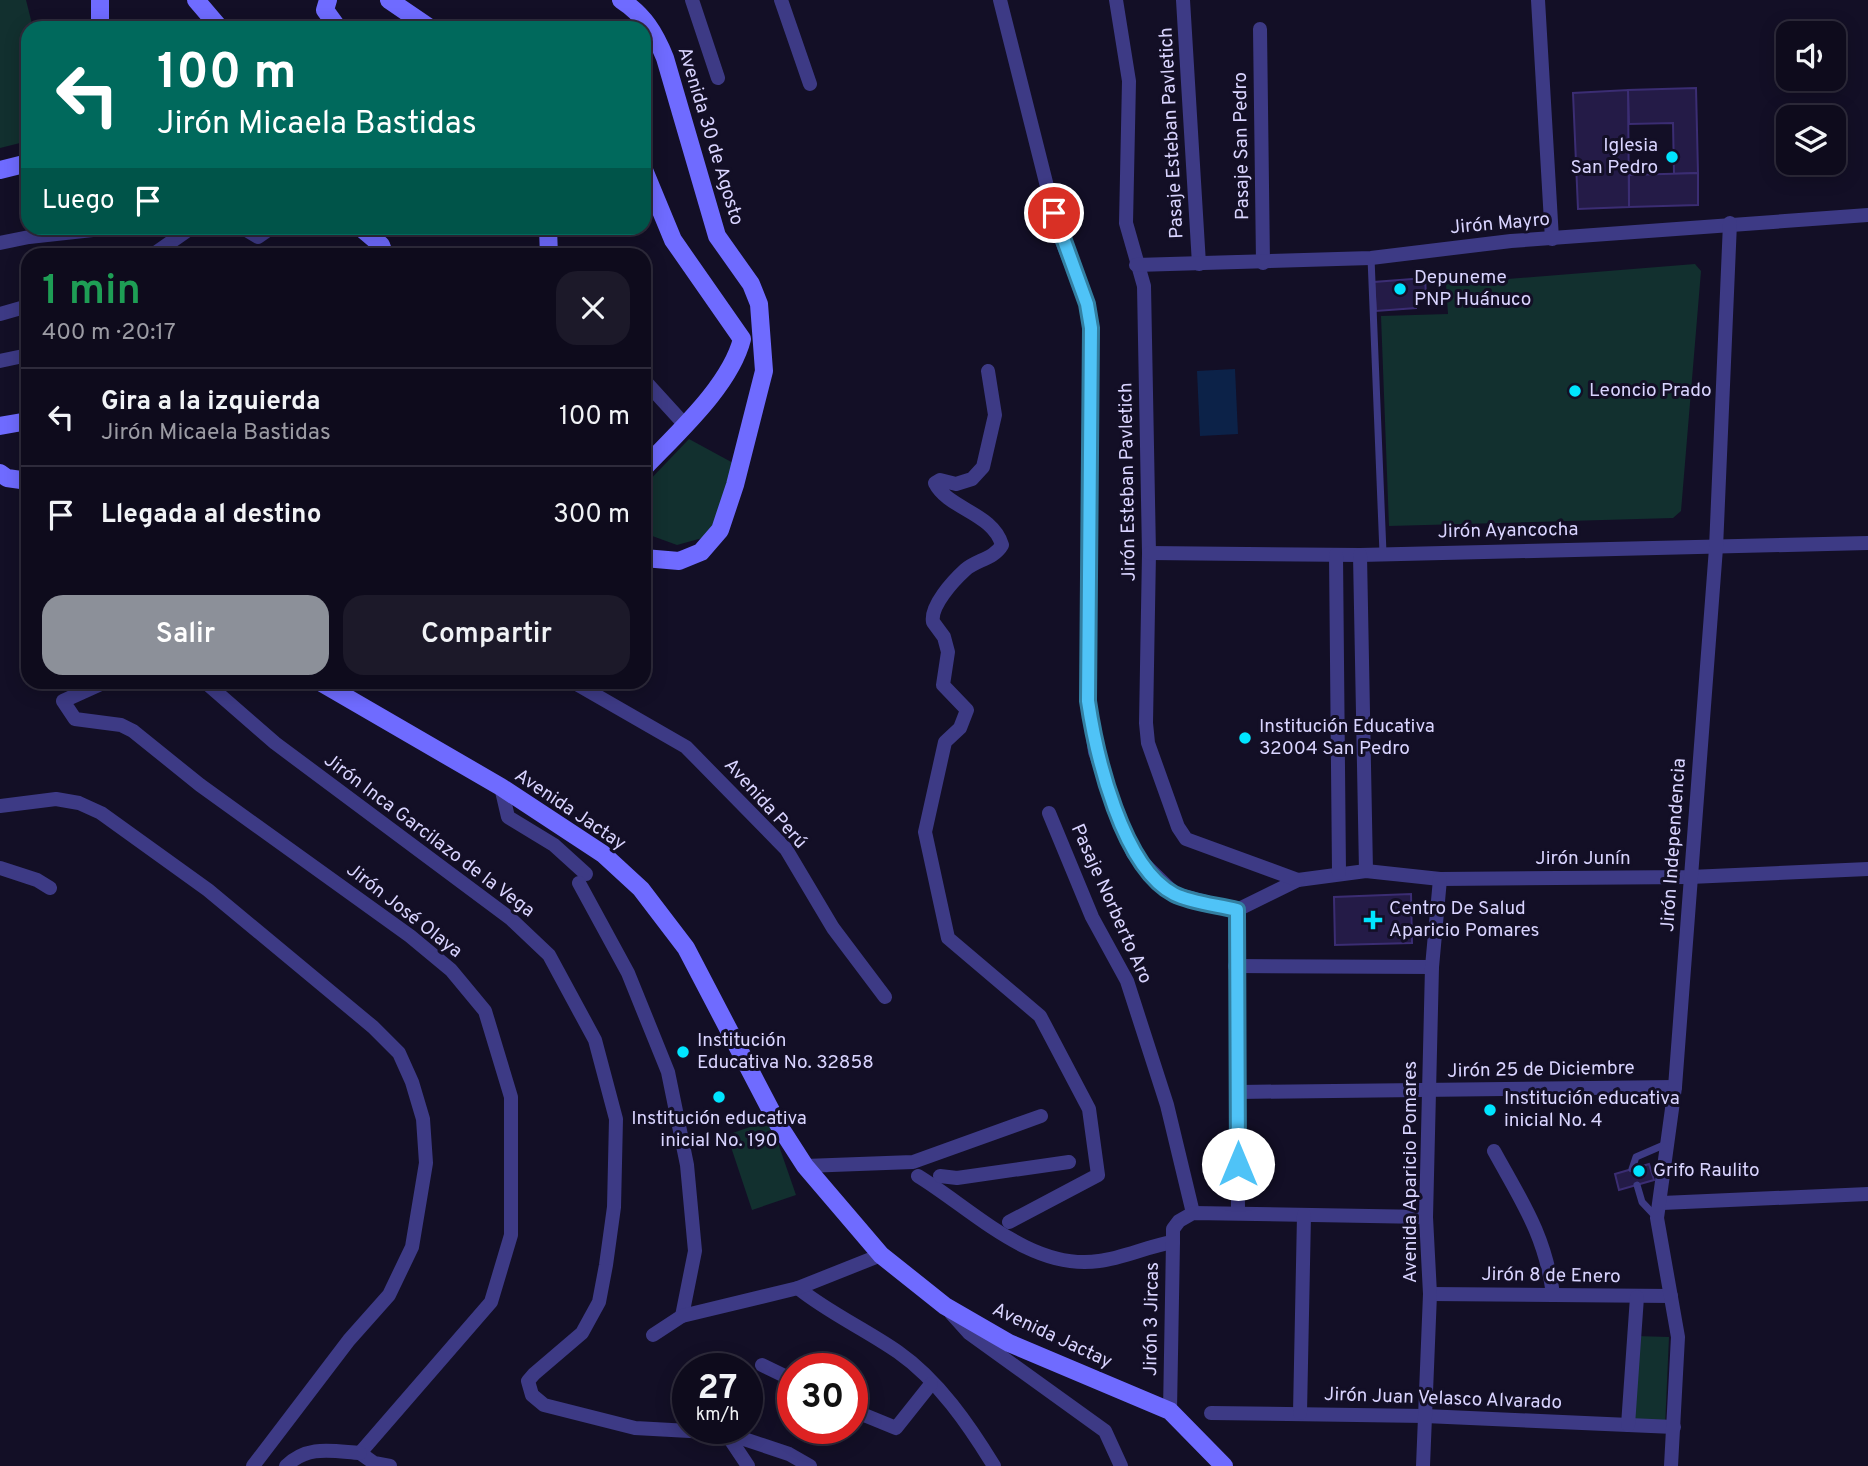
<!DOCTYPE html>
<html lang="es">
<meta charset="utf-8">
<style>
:root{--surface:#0e0b1c;--page:#1c1929;--text:#f1f3f6;--muted:#9b9ba3;--line:#2e2b3b;--accent:#8c9099}
body{margin:0;font-family:Overpass,sans-serif;background:var(--page);color:var(--text);height:100vh;display:flex;flex-direction:column;font-size:26px;white-space:nowrap}
*{box-sizing:border-box;margin:0}
p{font-size:23px;color:var(--muted)}
.icon{flex:none;width:38px;height:38px;fill:none;stroke:currentColor;stroke-width:2;stroke-linecap:round;stroke-linejoin:round}
.map{position:relative;flex:1;overflow:hidden}
.panel{position:absolute;left:21px;top:248px;width:630px;height:441px;display:flex;flex-direction:column;background:var(--surface);border-radius:21px;box-shadow:0 4px 18px #0003,0 0 0 2px var(--line)}
.panel>*{flex:none}
.guide{position:absolute;left:21px;top:21px;width:630px;height:214px;border-radius:21px;box-shadow:0 4px 18px #0003,0 0 0 2px var(--line);background:#00695c;color:#fff;overflow:hidden}
.controls{position:absolute;left:1776px;top:21px;display:grid;gap:14px}
.controls a{display:grid;place-items:center;width:70px;height:70px;border-radius:14px;background:var(--surface);box-shadow:0 4px 18px #0003,0 0 0 2px var(--line);font-size:35px}
.speed{position:absolute;left:672px;top:1353px;display:flex;gap:14px;font-size:35px;font-weight:700;text-align:center}
.speed>*{display:grid;place-content:center;width:91px;height:91px;border-radius:50%;background:var(--surface);box-shadow:0 4px 18px #0003,0 0 0 2px var(--line);line-height:1}
.speed small{font-size:18px;font-weight:400}
.speed .limit{border:10px solid #d22;background:#fff;color:#111}
.pin{position:absolute;display:grid;place-items:center;width:60px;height:60px;color:#fff;margin:-30px;border:4px solid #fff;border-radius:50%;box-shadow:0 2px 7px #0007}
.me{position:absolute;width:77px;margin:-38px;rotate:0deg;stroke-linejoin:round;filter:drop-shadow(0 0 5px #0008)}
.turn{display:flex;align-items:center;gap:24px;height:147px;padding:0 21px;font-size:32px}
.turn .icon{width:91px;height:91px;stroke-width:2.5}
.turn b{display:block;font-size:49px;line-height:60px}
.then{display:flex;align-items:center;height:66px;padding:0 21px;background:#0003;gap:14px;font-size:26px}
.round{display:grid;place-items:center;flex:none;width:74px;height:74px;border-radius:21px;background:var(--page)}
.headline{display:flex;align-items:center;justify-content:space-between;height:119px;padding:0 21px}
h1{font-size:42px;font-weight:600;line-height:52px;color:#1e9e55}
.button{display:flex;gap:14px;margin-top:auto;padding:14px 21px}
.button a{flex:1;height:80px;border-radius:21px;background:var(--accent);color:#fff;font-size:28px;font-weight:600;line-height:80px;text-align:center}
.button a+a{background:var(--page);color:var(--text)}
ul{padding:0;list-style:none}
li{display:flex;align-items:center;gap:21px;height:98px;padding:0 21px;border-top:2px solid var(--line)}
li div{flex:1}
li b{display:block;font-size:26px}
li em{font-style:normal}
.map>svg:first-child{display:block}
</style>
<div class="map">
<svg width="1868" height="1466" viewBox="0 0 1868 1466">
<rect width="100%" height="100%" fill="#130f26"/>
<!-- green -->
<g fill="#12302f">
<polygon points="0,0 26,0 33,28 28,28 28,141 0,148"/>
<polygon points="1695,264 1701,271 1681,511 1673,518 1389,526 1381,316 1448,314 1446,284"/>
<polygon points="689,439 746,470 706,537 677,545 644,533 644,486"/>
<polygon points="770,1120 796,1195 752,1210 727,1135"/>
<polygon points="1635,1336 1669,1337 1665,1427 1629,1425"/>
</g>
<!-- water -->
<polygon fill="#0c2248" points="1235,369 1238,434 1200,436 1197,371"/>
<!-- building -->
<g fill="#241b47" stroke="#3b2d73" stroke-width="2">
<polygon points="1696,88 1698,173 1674,174 1673,123 1629,124 1628,90"/>
<polygon points="1628,90 1629,207 1578,209 1573,93"/>
<polygon points="1698,173 1698,205 1629,207 1629,175"/>
<polygon points="1425,278 1426,295 1416,296 1416,308 1376,311 1374,282"/>
<polygon points="1411,894 1412,943 1335,945 1334,897"/>
<polygon points="1649,1164 1654,1180 1619,1190 1615,1174"/>
</g>
<g fill="none" stroke-linecap="round" stroke-linejoin="round">
<!-- lane -->
<g stroke="#3d3a85" stroke-width="7">
<polyline points="1371,258 1383,553"/>
<polyline points="1632,1169 1636,1157 1666,1144"/>
<polyline points="1637,1185 1642,1202 1657,1218"/>
</g>
<!-- street -->
<g stroke="#3d3a85" stroke-width="14">
<polyline points="692,0 718,78"/>
<polyline points="781,0 810,84"/>
<polyline points="1000,0 1059,234 1087,304 1091,328 1088,701 1095,752 1133,853 1175,894 1237,910 1298,880 1366,871 1440,879 1690,877 1868,869"/>
<polyline points="1116,0 1129,81 1126,223 1144,286 1149,553 1146,723 1148,743 1178,827 1186,839 1298,880"/>
<polyline points="1183,0 1199,264"/>
<polyline points="1538,0 1552,239"/>
<polyline points="1260,29 1263,263"/>
<polyline points="243,228 258,237 271,228"/>
<polyline points="0,243 29,237 111,228"/>
<polyline points="151,256 191,228"/>
<polyline points="1136,265 1371,258 1511,241 1868,215"/>
<polyline points="0,314 28,306"/>
<polyline points="0,361 28,355"/>
<path d="M988,371L995,415L983,467L972,479L956,484L940,480L935,483C948,509 993,513 1002,545C994,559 976,560 965,570C953,581 930,606 933,622L944,637L948,652L943,685L967,710L960,728L945,742L925,832L948,938L1040,1016L1089,1109L1098,1175L1009,1222"/>
<polyline points="644,380 685,425"/>
<polyline points="1149,553 1360,555 1868,543"/>
<polyline points="1336,555 1339,873"/>
<polyline points="1360,555 1366,871"/>
<polyline points="105,682 63,701 75,719 121,725 133,731 200,785 410,936 451,970 485,1011 511,1097 511,1235 491,1302 360,1453 374,1463 390,1466"/>
<polyline points="205,682 275,743 511,919 549,955 595,1040 616,1119 614,1207 606,1265 599,1302 582,1333 534,1374 528,1381 532,1395 544,1405 635,1428 726,1433 789,1454 810,1466"/>
<polyline points="573,682 686,747 786,849 833,928 885,997"/>
<polyline points="501,787 508,817 554,845 586,874"/>
<polyline points="0,806 56,799 79,803 101,813 208,890 373,1027 399,1053 412,1082 423,1119 426,1163 412,1247 389,1295 349,1340 253,1466"/>
<polyline points="1049,813 1092,917 1127,981 1167,1105 1193,1213"/>
<polyline points="0,868 37,880 50,888"/>
<polyline points="579,883 628,973 668,1072 687,1165 695,1251 682,1316"/>
<polyline points="1237,910 1238,1212"/>
<polyline points="1235,966 1432,967"/>
<polyline points="1239,1092 1675,1087"/>
<path d="M1494,1151C1522,1202 1545,1235 1553,1294"/>
<polyline points="805,1166 913,1162 1041,1116"/>
<path d="M918,1176C972,1209 1031,1271 1099,1261C1124,1258 1148,1246 1173,1242"/>
<polyline points="940,1176 957,1178 1069,1162"/>
<polyline points="1662,1203 1868,1194"/>
<path d="M798,1288C829,1313 865,1329 898,1352C938,1380 969,1425 994,1466"/>
<polyline points="1430,1294 1671,1296"/>
<polyline points="951,1313 969,1333 1105,1431 1121,1466"/>
<polyline points="653,1335 682,1316 798,1288 881,1255"/>
<polyline points="762,1365 793,1380"/>
<polyline points="852,1410 896,1428 931,1384"/>
<polyline points="1170,1411 1173,1242 1173,1229 1179,1221 1193,1213 1426,1217"/>
<polyline points="1211,1413 1425,1416 1674,1427"/>
<polyline points="1300,1413 1304,1215"/>
<polyline points="1628,1425 1637,1297"/>
<polyline points="726,1433 748,1466"/>
<path d="M286,1466C308,1445 331,1451 360,1453"/>
<polyline points="1423,1466 1430,1294 1426,1217 1432,967 1440,879"/>
<polyline points="1671,1466 1678,1337 1657,1218 1675,1087 1716,548 1730,223"/>
</g>
<!-- secondary -->
<g stroke="#6f6bff" stroke-width="18">
<polyline points="196,0 220,28"/>
<polyline points="328,0 325,10 338,28"/>
<polyline points="389,0 430,28"/>
<path d="M621,0C644,15 655,33 665,58L717,236L751,284L759,304L764,371L735,485L720,530L701,552L679,561L644,558"/>
<polyline points="100,28 100,0"/>
<polyline points="0,170 28,163"/>
<path d="M644,170L673,240L742,339C730,386 677,433 644,468"/>
<polyline points="361,228 381,245 385,256"/>
<polyline points="548,228 549,256"/>
<polyline points="0,426 28,421"/>
<polyline points="0,473 7,478 28,481"/>
<polyline points="320,682 501,787 603,854 641,889 686,948 778,1124 805,1166 881,1255 945,1306 1009,1343 1170,1411 1224,1466"/>
</g>
</g>
<g fill="none" stroke-linecap="round" stroke-linejoin="round">
<!-- route casing -->
<g stroke="#337fa1" stroke-width="18">
<path id="route" d="M1054,213L1087,304L1091,328L1088,701C1096,755 1122,867 1174,894C1192,903 1218,905 1237,910L1238,1164"/>
</g>
<!-- route -->
<use href="#route" stroke="#4fc3f7" stroke-width="12"/>
</g>
<!-- markers -->
<g fill="#00e5ff" stroke="#130f26" stroke-width="2.5">
<circle cx="1672" cy="157" r="7"/>
<circle cx="1400" cy="289" r="7"/>
<circle cx="1575" cy="391" r="7"/>
<circle cx="1245" cy="738" r="7"/>
<path d="M1369.5 909.5h7v7h7v7h-7v7h-7v-7h-7v-7h7z"/>
<circle cx="683" cy="1052" r="7"/>
<circle cx="719" cy="1097" r="7"/>
<circle cx="1490" cy="1110" r="7"/>
<circle cx="1639" cy="1171" r="7"/>
</g>
<g text-anchor="middle" dominant-baseline="central" stroke-width="6" stroke-linejoin="round" paint-order="stroke">
<!-- street labels -->
<g font-size="19" fill="#d9d4ff" stroke="#130f26">
<text transform="translate(1172 133) rotate(-93)">Pasaje Esteban Pavletich</text>
<text transform="translate(710 136) rotate(73)">Avenida 30 de Agosto</text>
<text transform="translate(1242 146) rotate(-91)">Pasaje San Pedro</text>
<text transform="translate(1500 224) rotate(-5)">Jirón Mayro</text>
<text transform="translate(1128 482) rotate(-91)">Jirón Esteban Pavletich</text>
<text transform="translate(1508 531) rotate(-1)">Jirón Ayancocha</text>
<text transform="translate(765 804) rotate(48)">Avenida Perú</text>
<text transform="translate(570 810) rotate(34)">Avenida Jactay</text>
<text transform="translate(429 836) rotate(37)">Jirón Inca Garcilazo de la Vega</text>
<text transform="translate(1674 845) rotate(-86)">Jirón Independencia</text>
<text x="1583" y="859">Jirón Junín</text>
<text transform="translate(1111 904) rotate(66)">Pasaje Norberto Aro</text>
<text transform="translate(404 911) rotate(38)">Jirón José Olaya</text>
<text transform="translate(1541 1070) rotate(-1)">Jirón 25 de Diciembre</text>
<text transform="translate(1411 1172) rotate(-90)">Avenida Aparicio Pomares</text>
<text transform="translate(1551 1276) rotate(1)">Jirón 8 de Enero</text>
<text transform="translate(1152 1319) rotate(-89)">Jirón 3 Jircas</text>
<text transform="translate(1052 1336) rotate(25)">Avenida Jactay</text>
<text transform="translate(1443 1399) rotate(2)">Jirón Juan Velasco Alvarado</text>
</g>
<!-- poi labels -->
<g font-size="19" fill="#d9d4ff" stroke="#130f26" text-anchor="start">
<text x="1658" y="146" text-anchor="end">Iglesia<tspan x="1658" dy="22">San Pedro</tspan></text>
<text x="1414" y="278">Depuneme<tspan x="1414" dy="22">PNP Huánuco</tspan></text>
<text x="1589" y="391">Leoncio Prado</text>
<text x="1259" y="727">Institución Educativa<tspan x="1259" dy="22">32004 San Pedro</tspan></text>
<text x="1389" y="909">Centro De Salud<tspan x="1389" dy="22">Aparicio Pomares</tspan></text>
<text x="697" y="1041">Institución<tspan x="697" dy="22">Educativa No. 32858</tspan></text>
<text x="1504" y="1099">Institución educativa<tspan x="1504" dy="22">inicial No. 4</tspan></text>
<text x="719" y="1119" text-anchor="middle">Institución educativa<tspan x="719" dy="22">inicial No. 190</tspan></text>
<text x="1653" y="1171">Grifo Raulito</text>
</g>
</g>
</svg>
<div class="controls">
<a><svg class="icon" aria-label="sound" viewBox="0 0 24 24"><path d="M4 9h4l5-4v14l-5-4H4zM17 9q2 3 0 6"/></svg></a>
<a><svg class="icon" aria-label="layers" viewBox="0 0 24 24"><path d="M12 4l9 5-9 5-9-5zM3 14l9 5 9-5"/></svg></a>
</div>
<div class="speed"><div>27<small>km/h</small></div><div class="limit">30</div></div>
<div class="pin" style="left:1054px;top:213px;background:#d93025"><svg class="icon" aria-label="arrive" viewBox="0 0 24 24"><path d="M6 21V4h12l-3 4 3 4H6"/></svg></div>
<svg class="me" style="left:1238px;top:1164px" viewBox="-20 -20 40 40"><circle r="19" fill="#fff"/><path d="M0-13L10 11 0 6-10 11z" fill="#4fc3f7"/></svg>
<div class="guide">
<div class="turn"><svg class="icon" aria-label="left" viewBox="0 0 24 24"><path d="M17 20v-9H6M10 6l-5 5 5 5"/></svg><div><b>100 m</b>Jirón Micaela Bastidas</div></div>
<div class="then">Luego<svg class="icon" aria-label="arrive" viewBox="0 0 24 24"><path d="M6 21V4h12l-3 4 3 4H6"/></svg></div>
</div>
<section class="panel">
<div class="headline"><div><h1>1 min</h1><p>400 m · 20:17</p></div><a class="round"><svg class="icon" aria-label="close" viewBox="0 0 24 24"><path d="M6 6l12 12M18 6L6 18"/></svg></a></div>
<ul>
<li><svg class="icon" aria-label="left" viewBox="0 0 24 24"><path d="M17 20v-9H6M10 6l-5 5 5 5"/></svg><div><b>Gira a la izquierda</b><p>Jirón Micaela Bastidas</p></div><em>100 m</em></li>
<li><svg class="icon" aria-label="arrive" viewBox="0 0 24 24"><path d="M6 21V4h12l-3 4 3 4H6"/></svg><div><b>Llegada al destino</b></div><em>300 m</em></li>
</ul>
<div class="button"><a>Salir</a><a>Compartir</a></div>
</section>
</div>
